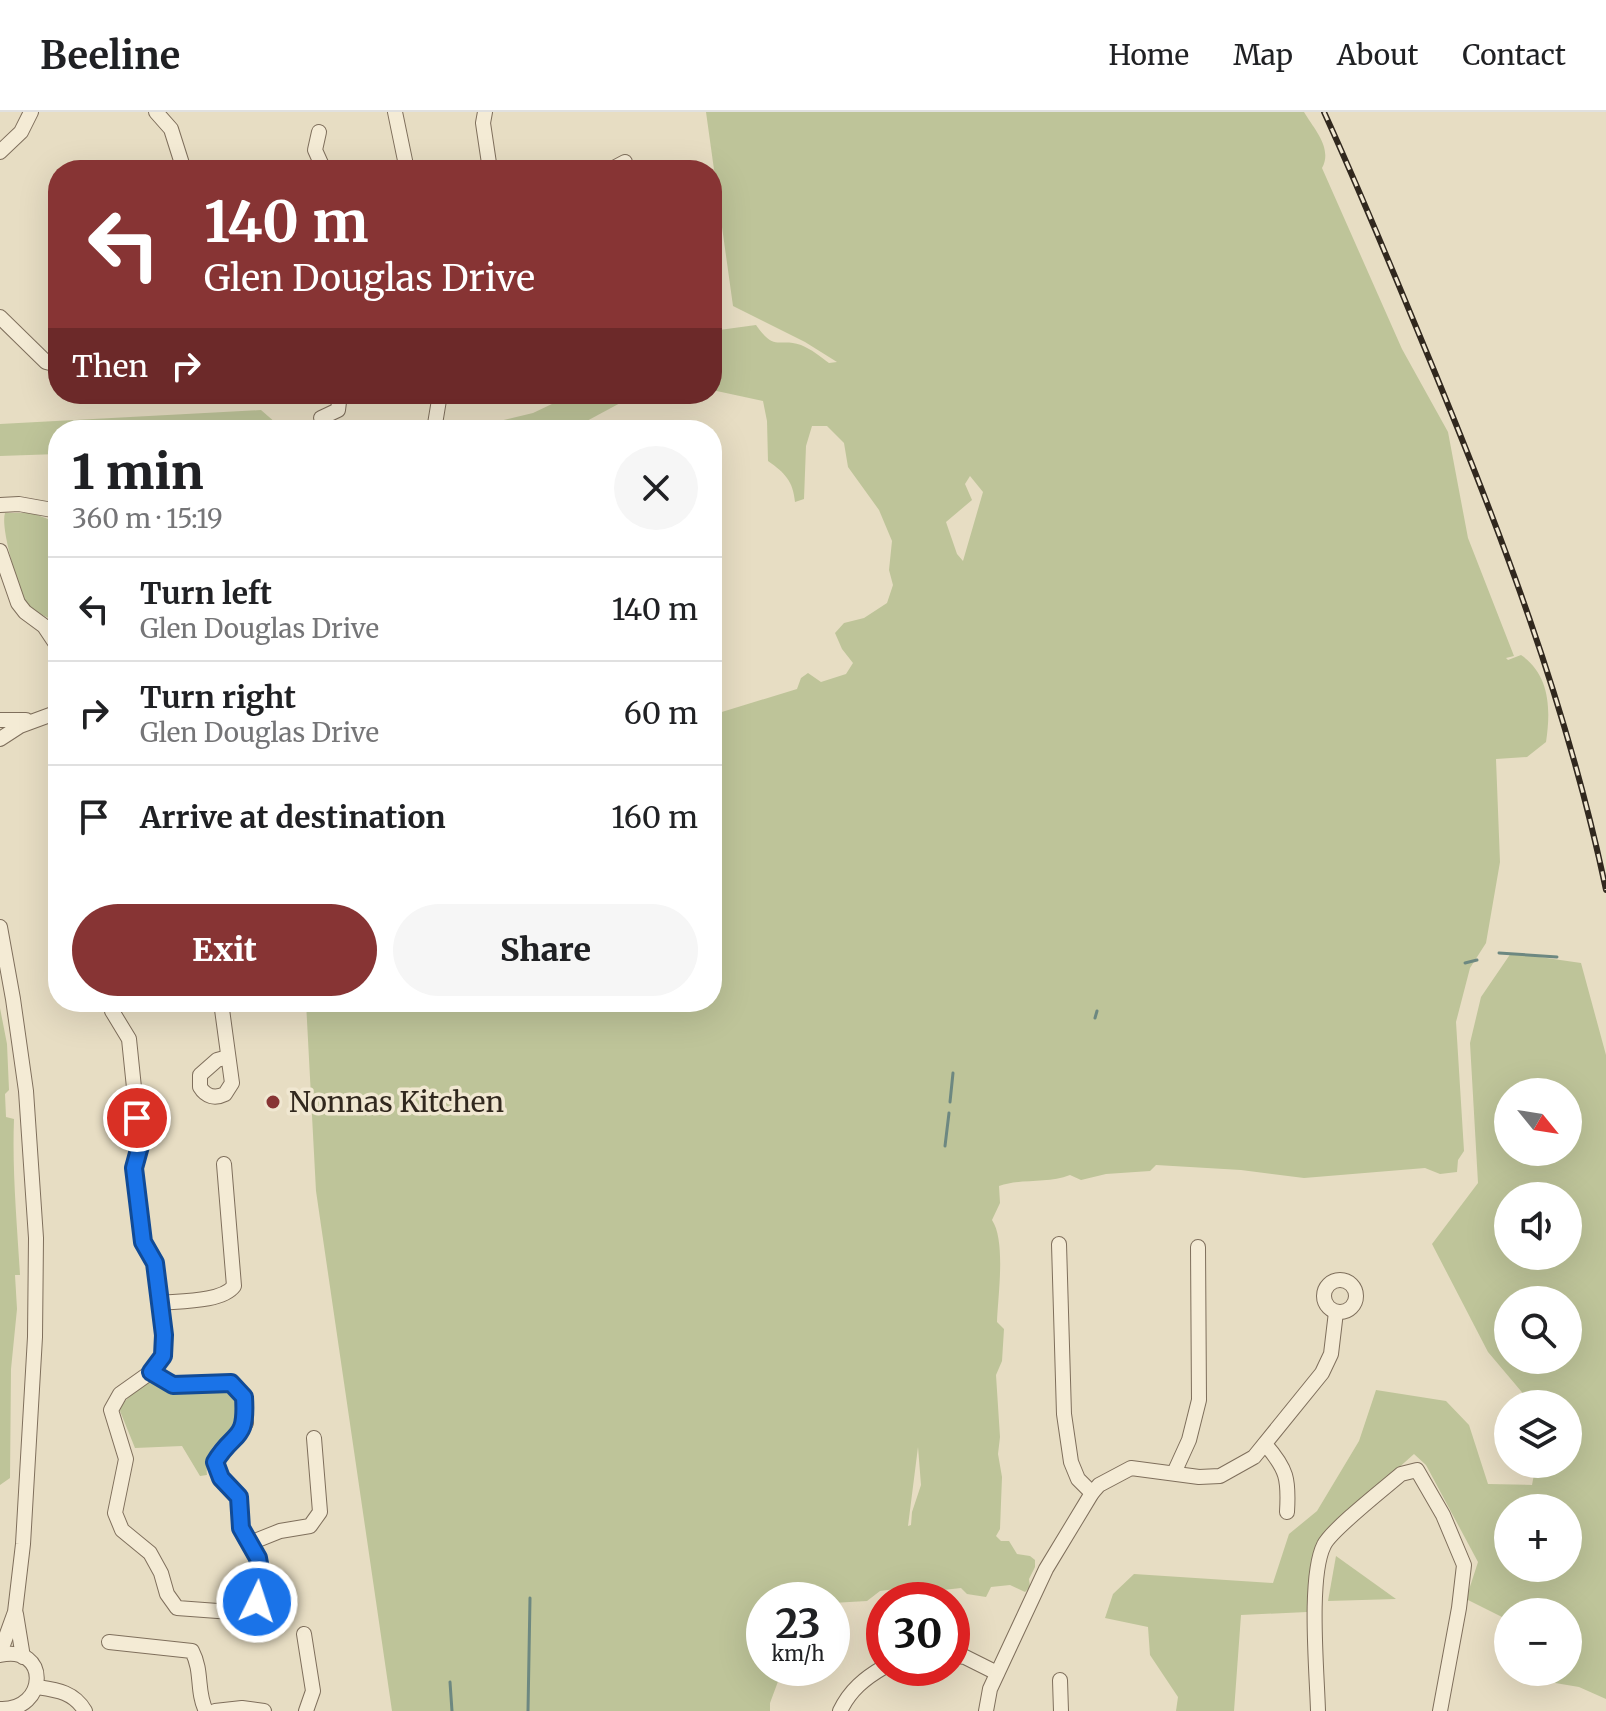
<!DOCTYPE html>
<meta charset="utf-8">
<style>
:root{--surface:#fff;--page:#f6f6f6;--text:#202124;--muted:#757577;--line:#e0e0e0;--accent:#873434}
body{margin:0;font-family:Merriweather,serif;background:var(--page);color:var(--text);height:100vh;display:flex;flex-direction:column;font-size:30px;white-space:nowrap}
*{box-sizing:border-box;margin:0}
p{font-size:26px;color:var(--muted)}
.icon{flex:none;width:44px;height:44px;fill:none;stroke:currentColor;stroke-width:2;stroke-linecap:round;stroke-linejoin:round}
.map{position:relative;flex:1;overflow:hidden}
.drawer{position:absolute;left:48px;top:308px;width:674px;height:592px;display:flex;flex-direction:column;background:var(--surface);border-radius:32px;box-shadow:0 8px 32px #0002}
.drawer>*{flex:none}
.banner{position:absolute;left:48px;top:48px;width:674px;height:244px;border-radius:32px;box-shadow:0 8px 32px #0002;background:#873434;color:#fff;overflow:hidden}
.needle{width:52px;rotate:120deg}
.buttons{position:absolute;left:1494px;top:966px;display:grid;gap:16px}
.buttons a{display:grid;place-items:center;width:88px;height:88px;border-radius:50%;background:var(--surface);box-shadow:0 8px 32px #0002;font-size:40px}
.speed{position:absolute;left:746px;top:1470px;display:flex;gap:16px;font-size:40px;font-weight:700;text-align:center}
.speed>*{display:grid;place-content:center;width:104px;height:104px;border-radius:50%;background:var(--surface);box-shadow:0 8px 32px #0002;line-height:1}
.speed small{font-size:20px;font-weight:400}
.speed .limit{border:12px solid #d22;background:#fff;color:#111}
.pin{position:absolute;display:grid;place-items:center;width:68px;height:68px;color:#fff;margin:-34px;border:4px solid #fff;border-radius:50%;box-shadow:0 2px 8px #0007}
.me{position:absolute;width:88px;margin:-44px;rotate:4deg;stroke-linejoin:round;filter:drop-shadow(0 0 6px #0008)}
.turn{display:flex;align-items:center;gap:28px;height:168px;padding:0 24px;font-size:36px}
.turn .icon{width:104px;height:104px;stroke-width:2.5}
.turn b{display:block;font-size:56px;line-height:68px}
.then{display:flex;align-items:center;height:76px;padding:0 24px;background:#0003;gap:16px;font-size:30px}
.round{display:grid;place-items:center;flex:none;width:84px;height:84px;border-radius:42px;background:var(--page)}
.headline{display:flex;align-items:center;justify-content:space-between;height:136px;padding:0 24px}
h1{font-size:48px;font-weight:800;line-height:60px}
.primary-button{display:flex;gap:16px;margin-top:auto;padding:16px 24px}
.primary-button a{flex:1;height:92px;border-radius:48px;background:var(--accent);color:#fff;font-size:32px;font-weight:800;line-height:92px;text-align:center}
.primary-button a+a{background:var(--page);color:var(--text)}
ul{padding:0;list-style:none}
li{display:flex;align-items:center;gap:24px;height:104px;padding:0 24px;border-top:2px solid var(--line)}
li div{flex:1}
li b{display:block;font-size:30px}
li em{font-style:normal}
header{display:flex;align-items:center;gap:48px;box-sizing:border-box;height:112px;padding:0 40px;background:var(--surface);border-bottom:2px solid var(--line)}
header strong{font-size:38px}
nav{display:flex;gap:44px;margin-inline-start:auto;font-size:28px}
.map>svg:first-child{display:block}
</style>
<header>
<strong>Beeline</strong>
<nav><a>Home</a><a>Map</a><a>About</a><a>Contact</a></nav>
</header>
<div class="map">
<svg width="1606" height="1599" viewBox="0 0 1606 1599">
<rect width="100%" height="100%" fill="#e7ddc3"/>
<!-- green -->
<g fill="#bec499" fill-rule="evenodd">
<path d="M706,0H1304C1314,17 1333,36 1322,56L1402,237L1448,320L1468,426L1514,544L1506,546L1508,548L1521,543C1550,563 1551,597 1546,630L1527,645L1496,647L1500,750L1486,831L1470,856L1456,910L1464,1039L1458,1048L1457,1060L1440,1062L1425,1056L1304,1066L1241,1058L1156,1053L1150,1059L1106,1062L1081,1068L1070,1063C1047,1072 1023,1066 999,1074L1000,1091L992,1108C1006,1129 998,1183 997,1210L1004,1217L1002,1249L996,1263L1000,1325L998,1342L1002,1365L1000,1417L996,1424L1001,1429H1009L1017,1442L1030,1444L1035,1448V1455L1029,1467L1030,1475L1025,1480L1010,1473L991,1475L986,1485L967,1482L961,1476L925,1480L903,1476L880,1479L867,1489L832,1491V1488H764V1556H783L770,1591V1599H392L316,1079L306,890H712V603L797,577L801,566L808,561L821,570L846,562L853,551L842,537L835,521L844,511L864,506L887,491L893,473L889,458L892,429L879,398L848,355L844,331L827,314H812L806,334L804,387L795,390C793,369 785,361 768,349L767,309L763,289L712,278V219L756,213C776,241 778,225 801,233C811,237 821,245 829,251L837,250L805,230L733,194ZM970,364L983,380L963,449L957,442L946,410L972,388L965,372ZM918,1335L921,1373L912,1400L911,1413L908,1414Z"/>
<polygon points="573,282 654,282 624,289 570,318 462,318 533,301"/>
<polygon points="261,298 284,318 58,318 58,342 0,344 0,312"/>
<path d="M5,401H32L53,409L58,511L25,494C18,473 0,416 5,401Z"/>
<path d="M1511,841L1581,851L1606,943V1587L1579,1575L1514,1564L1516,1560H1568V1500H1508V1508L1466,1487L1478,1450L1426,1353L1414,1342L1320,1426L1307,1500L1241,1503L1234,1599H1176L1178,1585L1150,1543L1148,1515L1105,1506L1113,1482L1134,1462L1273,1471L1289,1422L1317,1399L1359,1329L1376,1278L1446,1289L1469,1313L1488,1372L1532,1373L1536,1352H1568V1292H1532L1488,1240L1432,1132L1478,1071L1470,931L1481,885ZM1508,980H1568V1040H1508ZM1508,1084H1568V1144H1508ZM1508,1188H1568V1248H1508ZM1508,1396H1568V1456H1508Z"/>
<path d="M0,896L7,932L9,978L5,982L6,1005L14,1007C12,1059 17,1111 20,1163H15L17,1197L11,1257L10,1366L0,1373Z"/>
<path d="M146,1268H154L172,1281L230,1276L237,1282C238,1290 242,1302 240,1309C235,1332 205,1318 207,1363L200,1364L182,1334L135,1336L120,1299L121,1293Z"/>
<polygon points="1336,1444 1396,1487 1328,1489"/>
</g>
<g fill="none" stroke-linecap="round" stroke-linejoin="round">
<!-- stream -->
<g stroke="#6d8881" stroke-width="3">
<polyline points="1499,841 1557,845"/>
<polyline points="1465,851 1477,848"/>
<polyline points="1095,906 1097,899"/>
<polyline points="950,990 953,961"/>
<polyline points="945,1034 949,1001"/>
<polyline points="450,1570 452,1599"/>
<polyline points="528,1599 530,1486"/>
</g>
<!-- minor casing -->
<g stroke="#7f6f5c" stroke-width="16">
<g id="minor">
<polyline points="156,0 171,17 184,58"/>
<polyline points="395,0 407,58"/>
<polyline points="485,0 483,11 490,58"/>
<polyline points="319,20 315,38 324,58"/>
<polyline points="0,40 21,20 31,0"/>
<polyline points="610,58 625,50"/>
<polyline points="0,205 46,250 58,253"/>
<polyline points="321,306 338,298 340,282"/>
<polyline points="434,318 440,282"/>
<polyline points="0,393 19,392 58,399"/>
<polyline points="0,439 18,491 25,500 44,514 58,535"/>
<polyline points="0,608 26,608"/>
<polyline points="0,627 20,614 58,600"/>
<polyline points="0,815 13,887 26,979 36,1126 35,1225 23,1432 15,1500 0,1541"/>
<polyline points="111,890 112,899 129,927 140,1034 134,1056 143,1130 155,1151 164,1223 163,1244 151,1260"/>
<path d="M221,890L232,971L225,982C215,987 206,985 200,975V963L217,948L228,945"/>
<polyline points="1059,1132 1064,1302 1071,1350 1078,1367 1092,1381"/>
<circle cx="1340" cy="1184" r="16"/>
<path d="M160,1191C180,1189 222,1190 234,1174L224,1052"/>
<polygon points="151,1260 173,1273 231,1271 244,1285 246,1311 234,1329 224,1335 215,1350 221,1366 239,1385 241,1416 258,1446 261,1463 257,1490 245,1501 177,1496 167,1482 161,1461 150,1441 122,1418 115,1401 126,1347 111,1298 120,1282"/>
<path d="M1265,1332C1287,1357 1289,1367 1287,1400"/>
<polyline points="1174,1361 1189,1328 1199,1288 1198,1135"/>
<polyline points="250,1431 280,1419 310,1414 320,1400 314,1326"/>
<polyline points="16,1502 23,1545"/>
<polyline points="304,1522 313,1579 306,1599"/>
<path d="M109,1530L192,1539C203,1560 196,1579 206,1599"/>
<path d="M0,1543C50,1532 48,1599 0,1597"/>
<polyline points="952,1543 965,1545 997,1561"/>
<polyline points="1060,1568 1061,1599"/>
<path d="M37,1575C57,1578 74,1580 85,1599"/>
<polyline points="215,1599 242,1596 264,1599"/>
<path d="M840,1599C850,1578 865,1566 884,1555"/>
<polyline points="986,1599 990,1577 1046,1457 1092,1381 1099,1373 1131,1356 1199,1365 1220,1364 1254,1345 1322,1261 1331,1242 1336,1200"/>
<path d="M1318,1599C1317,1560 1308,1465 1324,1433C1331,1418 1386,1375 1401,1362L1417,1358L1443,1403L1464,1453L1459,1496L1440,1599"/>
</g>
</g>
<!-- minor -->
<use href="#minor" stroke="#f4ebd5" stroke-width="14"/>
<!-- rail casing -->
<g stroke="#31281e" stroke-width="6">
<path id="rail" d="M1324,0C1360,79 1393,159 1426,239C1499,415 1567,592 1606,778"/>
</g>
<!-- rail -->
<use href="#rail" stroke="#f0e7d1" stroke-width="3" stroke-dasharray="9" stroke-linecap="butt"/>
</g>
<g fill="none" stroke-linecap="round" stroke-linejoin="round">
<!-- route casing -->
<g stroke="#114b97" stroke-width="20">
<path id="route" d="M137,1006L140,1034L134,1056L143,1130L155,1151L164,1223L163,1244L151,1260L173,1273L231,1271L244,1285C247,1331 234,1318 215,1350L221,1366L239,1385L241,1416L258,1446L261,1463L257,1490"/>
</g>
<!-- route -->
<use href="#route" stroke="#1a73e8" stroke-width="14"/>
</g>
<!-- markers -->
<circle fill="#873434" stroke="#f0e7d1" stroke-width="3" cx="273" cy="990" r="8"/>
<g text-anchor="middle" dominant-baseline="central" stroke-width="7" stroke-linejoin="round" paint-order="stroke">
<!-- poi labels -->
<g font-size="28" fill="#31281e" stroke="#f0e7d1" text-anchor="start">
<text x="289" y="990">Nonnas Kitchen</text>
</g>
</g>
</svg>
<div class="buttons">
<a><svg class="needle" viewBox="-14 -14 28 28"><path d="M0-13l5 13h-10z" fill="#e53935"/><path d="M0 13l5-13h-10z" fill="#757577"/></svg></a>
<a><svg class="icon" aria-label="sound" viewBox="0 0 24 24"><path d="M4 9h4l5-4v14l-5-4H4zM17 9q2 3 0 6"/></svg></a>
<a><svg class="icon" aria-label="search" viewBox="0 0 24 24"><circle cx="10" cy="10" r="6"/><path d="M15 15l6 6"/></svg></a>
<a><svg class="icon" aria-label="layers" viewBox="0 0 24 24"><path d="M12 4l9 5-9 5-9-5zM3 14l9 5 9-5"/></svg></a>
<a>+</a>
<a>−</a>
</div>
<div class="speed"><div>23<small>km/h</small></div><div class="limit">30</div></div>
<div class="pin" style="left:137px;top:1006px;background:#d93025"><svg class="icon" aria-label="arrive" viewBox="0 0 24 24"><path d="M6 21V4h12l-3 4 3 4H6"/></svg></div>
<svg class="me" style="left:257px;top:1490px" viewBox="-20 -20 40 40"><circle r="17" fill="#1a73e8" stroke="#fff" stroke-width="3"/><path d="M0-11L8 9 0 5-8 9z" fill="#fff"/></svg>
<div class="banner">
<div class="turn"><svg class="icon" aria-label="left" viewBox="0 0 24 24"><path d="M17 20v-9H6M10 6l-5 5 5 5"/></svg><div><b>140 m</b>Glen Douglas Drive</div></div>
<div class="then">Then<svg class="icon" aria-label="right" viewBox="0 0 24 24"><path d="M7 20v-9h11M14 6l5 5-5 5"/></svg></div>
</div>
<section class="drawer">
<div class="headline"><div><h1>1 min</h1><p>360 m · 15:19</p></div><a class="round"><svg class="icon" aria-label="close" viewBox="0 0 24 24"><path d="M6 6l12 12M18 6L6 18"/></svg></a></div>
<ul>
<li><svg class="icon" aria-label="left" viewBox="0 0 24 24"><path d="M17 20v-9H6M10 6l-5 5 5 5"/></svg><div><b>Turn left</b><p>Glen Douglas Drive</p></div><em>140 m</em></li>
<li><svg class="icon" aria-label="right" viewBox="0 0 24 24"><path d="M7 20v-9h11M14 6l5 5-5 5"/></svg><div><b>Turn right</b><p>Glen Douglas Drive</p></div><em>60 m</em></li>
<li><svg class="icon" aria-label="arrive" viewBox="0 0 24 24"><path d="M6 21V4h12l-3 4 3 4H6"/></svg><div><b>Arrive at destination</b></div><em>160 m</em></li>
</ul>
<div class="primary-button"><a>Exit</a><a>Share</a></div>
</section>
</div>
